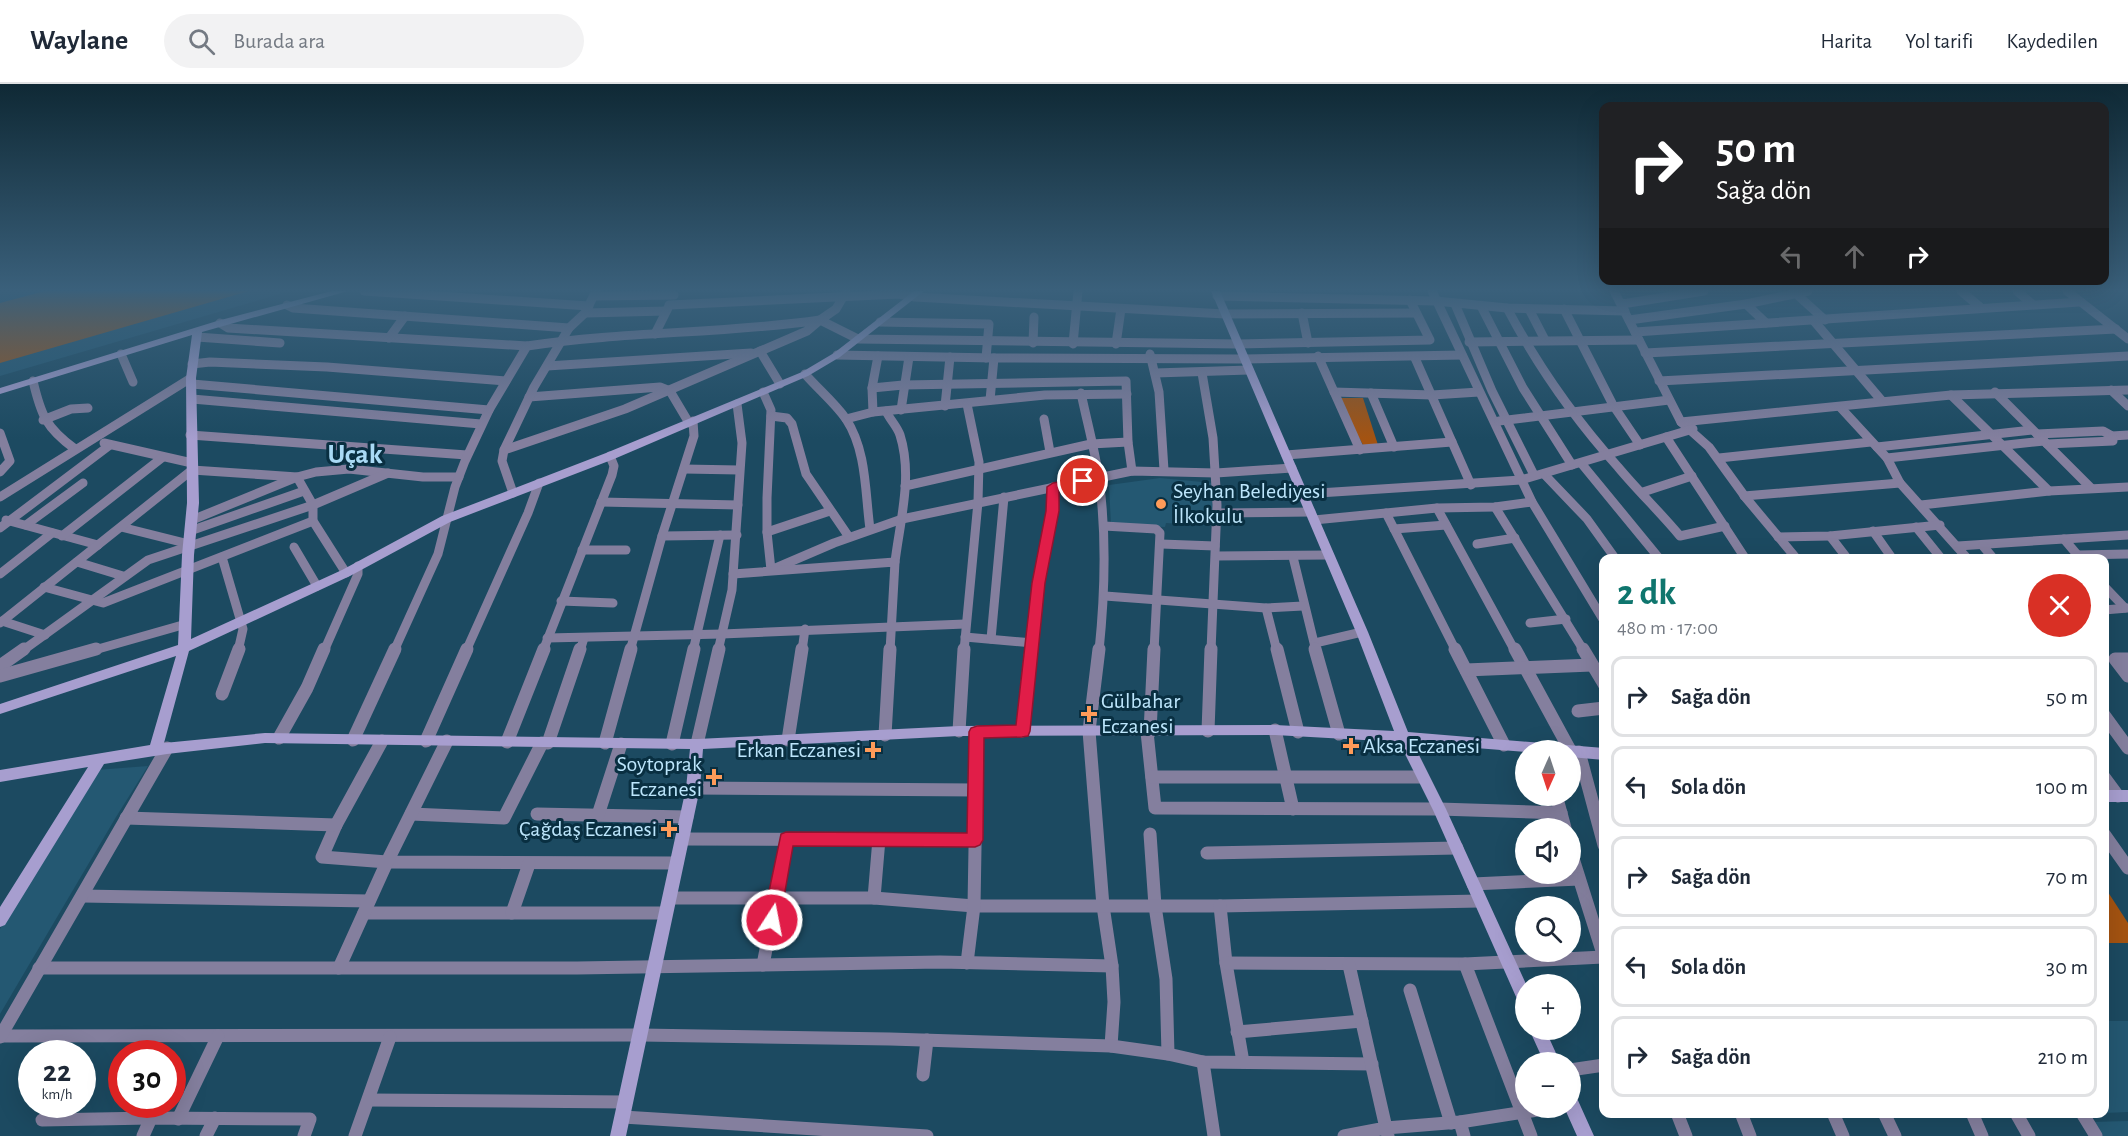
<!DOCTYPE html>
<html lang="tr">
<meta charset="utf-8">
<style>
:root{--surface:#fff;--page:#f2f2f3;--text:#1f2937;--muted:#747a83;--line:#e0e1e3;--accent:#0f766e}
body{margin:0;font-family:"Alegreya Sans",sans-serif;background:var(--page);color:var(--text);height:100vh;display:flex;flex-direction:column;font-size:22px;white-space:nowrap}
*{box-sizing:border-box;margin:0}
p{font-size:20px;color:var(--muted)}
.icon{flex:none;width:33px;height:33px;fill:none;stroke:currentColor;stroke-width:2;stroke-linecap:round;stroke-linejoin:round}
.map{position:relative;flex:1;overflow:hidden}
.panel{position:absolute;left:1599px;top:470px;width:510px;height:564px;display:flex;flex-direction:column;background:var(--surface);border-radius:12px;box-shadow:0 6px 24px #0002}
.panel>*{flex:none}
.guide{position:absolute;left:1599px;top:18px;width:510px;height:183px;border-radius:12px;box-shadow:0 6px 24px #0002;background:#202124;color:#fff;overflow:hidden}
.needle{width:39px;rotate:183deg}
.fabs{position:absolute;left:1515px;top:656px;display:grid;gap:12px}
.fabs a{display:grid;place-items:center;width:66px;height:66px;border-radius:50%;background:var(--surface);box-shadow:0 6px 24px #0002;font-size:30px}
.speed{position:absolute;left:18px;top:956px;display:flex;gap:12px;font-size:30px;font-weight:700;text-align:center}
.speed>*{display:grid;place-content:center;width:78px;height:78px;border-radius:50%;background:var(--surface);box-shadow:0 6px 24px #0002;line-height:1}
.speed small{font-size:15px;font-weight:400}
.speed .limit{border:9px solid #d22;background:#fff;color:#111}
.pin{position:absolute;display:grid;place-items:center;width:51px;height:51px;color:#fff;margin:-26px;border:3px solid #fff;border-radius:50%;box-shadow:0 2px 6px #0007}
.me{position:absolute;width:66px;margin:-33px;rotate:11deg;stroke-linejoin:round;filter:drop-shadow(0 0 4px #0008)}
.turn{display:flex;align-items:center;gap:21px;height:126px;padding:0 18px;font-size:27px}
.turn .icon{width:78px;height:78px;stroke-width:2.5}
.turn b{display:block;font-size:42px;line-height:51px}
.lanes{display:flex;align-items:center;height:57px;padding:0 18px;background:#0003;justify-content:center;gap:30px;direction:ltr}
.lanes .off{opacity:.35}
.round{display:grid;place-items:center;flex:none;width:63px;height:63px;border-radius:32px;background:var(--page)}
.headline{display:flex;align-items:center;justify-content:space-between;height:102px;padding:0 18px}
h1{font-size:36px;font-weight:600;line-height:45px;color:var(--accent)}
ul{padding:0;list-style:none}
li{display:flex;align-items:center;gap:18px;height:81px;margin:0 12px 9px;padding:0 6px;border:3px solid var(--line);border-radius:12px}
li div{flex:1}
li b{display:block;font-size:22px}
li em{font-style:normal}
header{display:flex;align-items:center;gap:36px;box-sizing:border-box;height:84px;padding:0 30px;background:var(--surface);border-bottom:2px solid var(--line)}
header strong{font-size:28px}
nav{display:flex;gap:33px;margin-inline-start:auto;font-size:21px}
.search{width:420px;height:54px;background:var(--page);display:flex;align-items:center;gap:15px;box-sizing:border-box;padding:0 21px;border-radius:33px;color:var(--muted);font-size:22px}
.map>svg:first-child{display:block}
</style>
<header>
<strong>Waylane</strong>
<div class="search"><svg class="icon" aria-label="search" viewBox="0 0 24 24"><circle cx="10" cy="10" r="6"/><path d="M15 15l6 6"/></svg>Burada ara</div>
<nav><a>Harita</a><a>Yol tarifi</a><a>Kaydedilen</a></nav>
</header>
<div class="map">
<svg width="2128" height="1052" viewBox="0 0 2128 1052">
<rect width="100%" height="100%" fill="#1c4a61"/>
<!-- built -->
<g fill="#245872">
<polygon points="0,207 290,207 0,292"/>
<polygon points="1160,394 1213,399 1212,442 1166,439 1165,443 1111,441 1109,401"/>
<polygon points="148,682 116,733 0,930 0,845 96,686"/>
<polygon points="2104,937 2128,937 2128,1028 2105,1029"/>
<polygon points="2128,1037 2128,1052 2099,1052 2090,1038"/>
</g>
<!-- green -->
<g fill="#a45311">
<polygon points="45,207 249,207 0,279 0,219"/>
<polygon points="1338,314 1363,314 1378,361 1363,361"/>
<polygon points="2104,802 2128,839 2128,859 2105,859"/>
</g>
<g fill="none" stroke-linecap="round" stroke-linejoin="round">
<!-- street-far1 -->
<g stroke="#847f9e" stroke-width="9">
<polyline points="364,207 589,222"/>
<polyline points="1432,207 1532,418 1604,537"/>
<polyline points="1614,207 1681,338 1709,363 1746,414 1796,474"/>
<polyline points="1793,207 1825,236"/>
<polyline points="1961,207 1980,223"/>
<polyline points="2017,207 2032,220"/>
<polyline points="2067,207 2128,255"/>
<polyline points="846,208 836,225 820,236 858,255 1238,260 1430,256 1410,216"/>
<polyline points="594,212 674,211"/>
<polyline points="1217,212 1436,217 1507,224 1625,227"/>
<polyline points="1455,220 1492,307 1534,391"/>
<polyline points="1622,220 1704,207"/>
<polyline points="1746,220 1766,239"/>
<polyline points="287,221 293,224 569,244"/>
<polyline points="669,221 899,210 915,213 1225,230 1416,229"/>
<polyline points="1481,222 1523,304 1572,381"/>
<path d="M1507,224C1537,281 1575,335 1618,383C1638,407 1660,428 1680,452L1725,442"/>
<polyline points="1529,225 1545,256"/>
<polyline points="1564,225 1613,321 1640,361"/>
<polyline points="585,229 666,227"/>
<polyline points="1302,229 1308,259"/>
<polyline points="1629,236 1746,220 1808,207"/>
<polyline points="1814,237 1882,317"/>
<polyline points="880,238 989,240 986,274"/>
<polyline points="220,239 228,244 527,262"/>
<polyline points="1635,248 2079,218"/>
<polyline points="655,250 668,224"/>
<polyline points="197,253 280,259"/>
<polyline points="389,254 405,232"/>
<polyline points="1469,258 1639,256"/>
<polyline points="1033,259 1034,233"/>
<polyline points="1073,260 1078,207"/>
<polyline points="1116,260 1121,225"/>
<polyline points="760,267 780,300"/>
<polyline points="1645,269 2116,245"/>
<polyline points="121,270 133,298"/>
<polyline points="1150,270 1159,308 1164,386"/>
<polyline points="837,271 994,274"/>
<polyline points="1318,272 1360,366"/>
<polyline points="1415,274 1471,401"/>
<polyline points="192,280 210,278 327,283 506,297"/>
<polyline points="547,282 751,269"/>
<polyline points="1155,289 1249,286"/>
<polyline points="1202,289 1213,354 1217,421 1211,567"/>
<path d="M805,290C818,305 835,319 846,335C867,367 865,409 870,445"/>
<path d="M33,297C41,331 46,344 75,365"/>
<polyline points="1659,297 2128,272"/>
<polyline points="192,300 489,326"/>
<polyline points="872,304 903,301 1126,297 1128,358 1132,387"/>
<polyline points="2111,306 2128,322"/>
<polyline points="763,308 771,326 767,414 767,448 771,486 834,459 902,435 1132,387 1216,389 1292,384"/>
<polyline points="1334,308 1432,311 1479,308"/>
<polyline points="1995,308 2091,404"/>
<path d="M1081,309C1087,338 1095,366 1099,395C1107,453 1105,509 1099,567"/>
<polyline points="1371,309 1394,363"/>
<polyline points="1951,311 2049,407"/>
<polyline points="529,313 660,303 670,307 689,339"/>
<polyline points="192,315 481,340"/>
<polyline points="990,316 994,274 1244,275 1462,271"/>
<polyline points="945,322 950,273"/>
<polyline points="1840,323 1887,374 1900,399 1967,474"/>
<polyline points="901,326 909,273"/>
<path d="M886,327C890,336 897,342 900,351C913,392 900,437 895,478"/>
<polyline points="873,328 872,304 878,272"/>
<polyline points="771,332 787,334 792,340 806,390 849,453"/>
<polyline points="846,335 873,328 1045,311 1127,310"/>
<polyline points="1044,335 1050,368"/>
<polyline points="43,336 71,325 88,324"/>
<polyline points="1499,337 1669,316"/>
<polyline points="1681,338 1951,311 2128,306"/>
<polyline points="0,349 10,377 0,388"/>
<polyline points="2037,350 2103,347 2112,352 2128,351"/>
<polyline points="190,351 467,371"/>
<polyline points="1666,353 1745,474"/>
<polyline points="104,359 192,379"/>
<polyline points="2047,360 2113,357 2112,352"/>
<polyline points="1877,363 2032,346"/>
<polyline points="1286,371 1452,358"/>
<polyline points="1719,374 1871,358"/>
<polyline points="1887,374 2044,357"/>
<polyline points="1581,379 1659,474"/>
<polyline points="684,385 739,386"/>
<polyline points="1544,390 1587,435 1615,474"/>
<polyline points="905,402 1091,360 1128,358"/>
<polyline points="1643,408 1692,392"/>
<polyline points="513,409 502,377 504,366 534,303 569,244 585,229 596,207"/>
<polyline points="1303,410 1521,396 1693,345"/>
<polyline points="1744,412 1900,399"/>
<polyline points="0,413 191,294"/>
<polyline points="601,418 738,421"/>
<polyline points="1921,421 2049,407 2128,403"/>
<polyline points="1495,423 1584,567"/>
<polyline points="1437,424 1515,567"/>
<polyline points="1217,429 1311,428"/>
<polyline points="1386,429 1456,567"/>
<polyline points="6,436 98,461"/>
<polyline points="192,436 297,393 316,388 349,385 423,393 459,393"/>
<polyline points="1314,436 1437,424 1495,423 1532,418"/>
<polyline points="26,441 83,399"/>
<polyline points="1104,442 1156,445 1160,449 1154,567"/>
<polyline points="121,443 189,460"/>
<polyline points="1916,443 1941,474"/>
<polyline points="0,444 110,361"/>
<polyline points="1394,445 1446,441"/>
<polyline points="190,447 304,407"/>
<polyline points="1873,447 1892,474"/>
<polyline points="767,448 830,427"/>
<polyline points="62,452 163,373"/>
<polyline points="662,452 737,451"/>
<polyline points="1830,452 1847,474"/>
<polyline points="1778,453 1830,452 1940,441"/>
<polyline points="1161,460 1215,462"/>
<polyline points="1477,460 1515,454"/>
<polyline points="1958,462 2064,455"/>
<polyline points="1983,462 1993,474"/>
<polyline points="294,463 317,502"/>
<polyline points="582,466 626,466"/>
<polyline points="2078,471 2128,470"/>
<polyline points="1216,472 1329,471"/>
<polyline points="222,473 243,545 238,567"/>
<polyline points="1293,473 1316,567"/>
<polyline points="2080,474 2064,455 2128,451"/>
<polyline points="77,478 123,492"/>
<polyline points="0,490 52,449"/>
<polyline points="733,490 895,478 890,567"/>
<polyline points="2104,502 2125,524"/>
<polyline points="44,503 103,519 313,437"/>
<polyline points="1105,512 1266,524 1303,522"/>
<polyline points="561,517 613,519"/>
<polyline points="1266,524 1277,567"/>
<polyline points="2104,526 2128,524"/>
<polyline points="2,537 45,551"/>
<polyline points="0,539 192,386 297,393 313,421 313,437 346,489"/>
<polyline points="1530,539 1566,535"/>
<polyline points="965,553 1033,559"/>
<polyline points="547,554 722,550 965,540"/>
<polyline points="991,555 1004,413"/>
<polyline points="1315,559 1362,548"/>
<polyline points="22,567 148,476 313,421 388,389"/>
<polyline points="91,567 186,540"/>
<polyline points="324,567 358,490 358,482"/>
<path d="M394,567L438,470L455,403L465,377L489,326L527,262C624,247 723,250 820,236L807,247L625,325L504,366"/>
<polyline points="466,567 528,429 539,399"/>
<polyline points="543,567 612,391 614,382 610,372"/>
<polyline points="580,567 584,554"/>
<polyline points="630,567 662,452 694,352 693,337"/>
<polyline points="693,567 720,451"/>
<polyline points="718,567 732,506 742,359 737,320"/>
<polyline points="802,567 805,545"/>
<polyline points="964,567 978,418 979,378 967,320"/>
<polyline points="1031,567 1039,499 1053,427 1053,403"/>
</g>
<!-- street -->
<g stroke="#847f9e" stroke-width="13">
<polyline points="1099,565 1089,647 1103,822 1112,882 1114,918 1111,962"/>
<polyline points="1277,565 1298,648"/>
<polyline points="1315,565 1339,650"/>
<polyline points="1455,565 1504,661"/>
<polyline points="1515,565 1570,666"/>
<polyline points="1583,565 1604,600"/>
<polyline points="2128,575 2115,575 2128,592"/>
<polyline points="0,582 24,565"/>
<polyline points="1466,586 1592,581"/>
<polyline points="0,592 96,565"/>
<polyline points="222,610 239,565"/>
<polyline points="1578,627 1604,624"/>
<polyline points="2104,631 2128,664"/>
<polyline points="1275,646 1293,725"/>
<polyline points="959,647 964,565"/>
<polyline points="1022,647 1031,565"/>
<polyline points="1208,647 1211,565"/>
<polyline points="1147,648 1155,724 1439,725 1561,729"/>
<polyline points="1150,648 1154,565"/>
<polyline points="885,651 890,565"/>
<polyline points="279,654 307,604 324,565"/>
<polyline points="353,656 395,565"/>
<polyline points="788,656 802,565"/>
<polyline points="382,657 336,741 322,773 387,778 677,779"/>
<polyline points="426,657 467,565"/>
<polyline points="507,658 544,565"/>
<polyline points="548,659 580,565"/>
<polyline points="605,659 631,565"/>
<polyline points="672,660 694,565"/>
<polyline points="697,660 719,565"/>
<polyline points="1579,668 1604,761"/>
<polyline points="1152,693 1422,693"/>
<polyline points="2104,693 2118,712"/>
<polyline points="693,704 976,706"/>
<polyline points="1556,711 1565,744"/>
<polyline points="411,730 504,734 542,659"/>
<polyline points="537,730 687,733"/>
<polyline points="598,731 621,660"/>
<polyline points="126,734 336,741"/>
<polyline points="1150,750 1155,822 1166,895 1168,970"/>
<polyline points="2104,750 2128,784"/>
<polyline points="682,755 975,756"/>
<polyline points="1570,765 1604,873"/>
<polyline points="1207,769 1457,764"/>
<polyline points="1473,800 1579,795"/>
<polyline points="82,812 369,817"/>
<polyline points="670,814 874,814 974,822 1220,822 1480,817"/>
<polyline points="874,814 879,755"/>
<polyline points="1220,822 1226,879 1243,978"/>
<polyline points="364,829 666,829"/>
<polyline points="512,829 529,780"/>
<polyline points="967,879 974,822 977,648"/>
<polyline points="1226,879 1465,880 1603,873"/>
<polyline points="1465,880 1531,1052"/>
<polyline points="763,881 787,755"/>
<polyline points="39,884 577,884 940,878 1112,882"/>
<polyline points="339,884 387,778 447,657"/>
<polyline points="1410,906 1451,1039"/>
<polyline points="1237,948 1362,937"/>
<polyline points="1,952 641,951 890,955 1111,962 1168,970 1203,978 1372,980"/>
<polyline points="0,953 167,664"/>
<polyline points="1203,978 1214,1052"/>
<polyline points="1570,986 1604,981"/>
<polyline points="923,991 927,956"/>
<polyline points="369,1016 626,1018"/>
<polyline points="1677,1029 1686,1052"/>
<polyline points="1741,1029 1750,1052"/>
<polyline points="1833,1029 1843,1052"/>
<polyline points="1884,1029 1895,1052"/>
<polyline points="1972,1029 1982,1052"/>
<polyline points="2016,1029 2029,1052"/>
<polyline points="2082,1029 2096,1052"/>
<polyline points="623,1033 927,1052"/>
<polyline points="178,1035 218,952"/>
<polyline points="42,1036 151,1034"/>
<polyline points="1460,1038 1464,1052"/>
<polyline points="143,1052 151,1034 310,1035 304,1052"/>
<polyline points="206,1052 215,1034"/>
<polyline points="355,1052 390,953"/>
<polyline points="1344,1052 1386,1044 1349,881"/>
<polyline points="1388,1052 1386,1044 1460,1038 1557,1023"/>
</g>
<!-- secondary -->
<g fill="#a79ecf" fill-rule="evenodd">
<polygon points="332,207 348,207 202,248 196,294 199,419 194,471 191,555 342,486 442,432 606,369 802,288 834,269 914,207 924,207 840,273 808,292 614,375 450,438 350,492 189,567 164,659 265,649 697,655 959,642 1275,641 1394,647 1356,548 1211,207 1220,207 1368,548 1408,648 1604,664 1604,676 1570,673 1570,666 1526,666 1526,668 1413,659 1446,725 1526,900 1526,926 1521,924 1433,726 1399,658 1275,651 959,652 703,665 700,704 626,1052 610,1052 686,704 690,665 265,659 167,670 104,680 5,841 0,843 0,823 88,683 0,698 0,686 150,661 176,572 0,630 0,620 178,561 182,471 187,419 186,294 192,251 0,310 0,304 217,237"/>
<rect x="2104" y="706" width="24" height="12"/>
<polygon points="1529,945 1545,945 1560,978 1544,978"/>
<polygon points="1570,1010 1576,1012 1594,1052 1577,1052 1564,1023 1570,1023"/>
</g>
</g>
<!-- sky -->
<linearGradient id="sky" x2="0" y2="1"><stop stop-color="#0f2935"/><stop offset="0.58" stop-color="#3a607b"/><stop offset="1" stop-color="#3a607b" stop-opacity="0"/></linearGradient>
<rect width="2128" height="355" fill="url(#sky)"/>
<!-- route -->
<polygon fill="#e11d48" stroke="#92132f" stroke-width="1.5" points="1083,393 1087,394 1089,397 1087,400 1059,406 1059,427 1045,499 1030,647 1028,652 1022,653 984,654 983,756 980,761 975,763 793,762 780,836 778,842 772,844 766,842 763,836 781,750 786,748 967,749 969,648 971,644 977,642 1016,641 1032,499 1046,427 1047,403 1053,399"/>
<!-- markers -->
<g fill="#fe9b59" stroke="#092f41" stroke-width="2">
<circle cx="1161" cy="420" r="6"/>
<path d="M1086 621h6v6h6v6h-6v6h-6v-6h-6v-6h6z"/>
<path d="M1348 653h6v6h6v6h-6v6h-6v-6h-6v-6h6z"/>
<path d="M870 657h6v6h6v6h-6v6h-6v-6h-6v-6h6z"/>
<path d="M711 684h6v6h6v6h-6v6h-6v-6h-6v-6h6z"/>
<path d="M666 736h6v6h6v6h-6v6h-6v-6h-6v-6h6z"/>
</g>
<g text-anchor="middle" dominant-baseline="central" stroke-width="6" stroke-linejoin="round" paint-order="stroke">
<!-- poi labels -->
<g font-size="22" fill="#bde6fc" stroke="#092f41" text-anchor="start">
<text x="1173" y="407">Seyhan Belediyesi<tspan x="1173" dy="25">İlkokulu</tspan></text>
<text x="1101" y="617">Gülbahar<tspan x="1101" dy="25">Eczanesi</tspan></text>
<text x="1363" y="662">Aksa Eczanesi</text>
<text x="861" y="666" text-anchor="end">Erkan Eczanesi</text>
<text x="702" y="680" text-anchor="end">Soytoprak<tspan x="702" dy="25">Eczanesi</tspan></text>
<text x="657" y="745" text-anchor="end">Çağdaş Eczanesi</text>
</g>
<!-- district labels -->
<g font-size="28" font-weight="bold" fill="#a9daf5" stroke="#092f41">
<text x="355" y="371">Uçak</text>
</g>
</g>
</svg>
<div class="fabs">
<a><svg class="needle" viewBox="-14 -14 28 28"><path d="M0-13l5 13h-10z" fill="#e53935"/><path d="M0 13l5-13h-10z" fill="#747a83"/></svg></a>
<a><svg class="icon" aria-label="sound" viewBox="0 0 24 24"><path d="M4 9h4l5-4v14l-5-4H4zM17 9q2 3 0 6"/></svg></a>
<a><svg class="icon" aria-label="search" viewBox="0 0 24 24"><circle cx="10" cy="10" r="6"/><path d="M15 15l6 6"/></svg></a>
<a>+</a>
<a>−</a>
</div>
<div class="speed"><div>22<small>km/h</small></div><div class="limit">30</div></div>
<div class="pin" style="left:1083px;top:397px;background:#d93025"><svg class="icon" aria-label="arrive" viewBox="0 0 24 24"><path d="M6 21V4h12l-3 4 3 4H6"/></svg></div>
<svg class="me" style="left:772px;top:836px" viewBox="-20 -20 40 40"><circle r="17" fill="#e11d48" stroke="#fff" stroke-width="3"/><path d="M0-11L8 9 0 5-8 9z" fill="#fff"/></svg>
<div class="guide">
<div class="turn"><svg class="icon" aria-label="right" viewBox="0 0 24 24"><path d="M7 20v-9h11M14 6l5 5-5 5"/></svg><div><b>50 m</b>Sağa dön</div></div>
<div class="lanes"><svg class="icon off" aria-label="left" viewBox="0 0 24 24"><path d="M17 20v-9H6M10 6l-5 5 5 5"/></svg><svg class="icon off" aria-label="ahead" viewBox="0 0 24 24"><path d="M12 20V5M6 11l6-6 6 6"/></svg><svg class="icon" aria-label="right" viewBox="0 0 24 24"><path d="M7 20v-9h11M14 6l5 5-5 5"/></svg></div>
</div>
<section class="panel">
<div class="headline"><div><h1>2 dk</h1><p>480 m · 17:00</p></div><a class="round" style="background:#d93025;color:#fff"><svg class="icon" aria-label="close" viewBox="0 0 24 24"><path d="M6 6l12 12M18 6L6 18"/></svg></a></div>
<ul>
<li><svg class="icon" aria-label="right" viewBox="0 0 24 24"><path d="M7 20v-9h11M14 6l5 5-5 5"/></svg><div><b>Sağa dön</b></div><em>50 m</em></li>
<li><svg class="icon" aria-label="left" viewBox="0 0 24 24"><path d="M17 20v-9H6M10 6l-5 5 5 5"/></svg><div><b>Sola dön</b></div><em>100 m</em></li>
<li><svg class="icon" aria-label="right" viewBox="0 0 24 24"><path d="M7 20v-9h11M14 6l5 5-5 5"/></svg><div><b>Sağa dön</b></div><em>70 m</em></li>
<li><svg class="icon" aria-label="left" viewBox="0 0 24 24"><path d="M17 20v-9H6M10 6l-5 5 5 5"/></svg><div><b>Sola dön</b></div><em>30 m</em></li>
<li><svg class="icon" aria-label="right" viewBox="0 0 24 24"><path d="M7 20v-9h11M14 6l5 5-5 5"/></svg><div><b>Sağa dön</b></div><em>210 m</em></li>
</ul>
</section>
</div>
